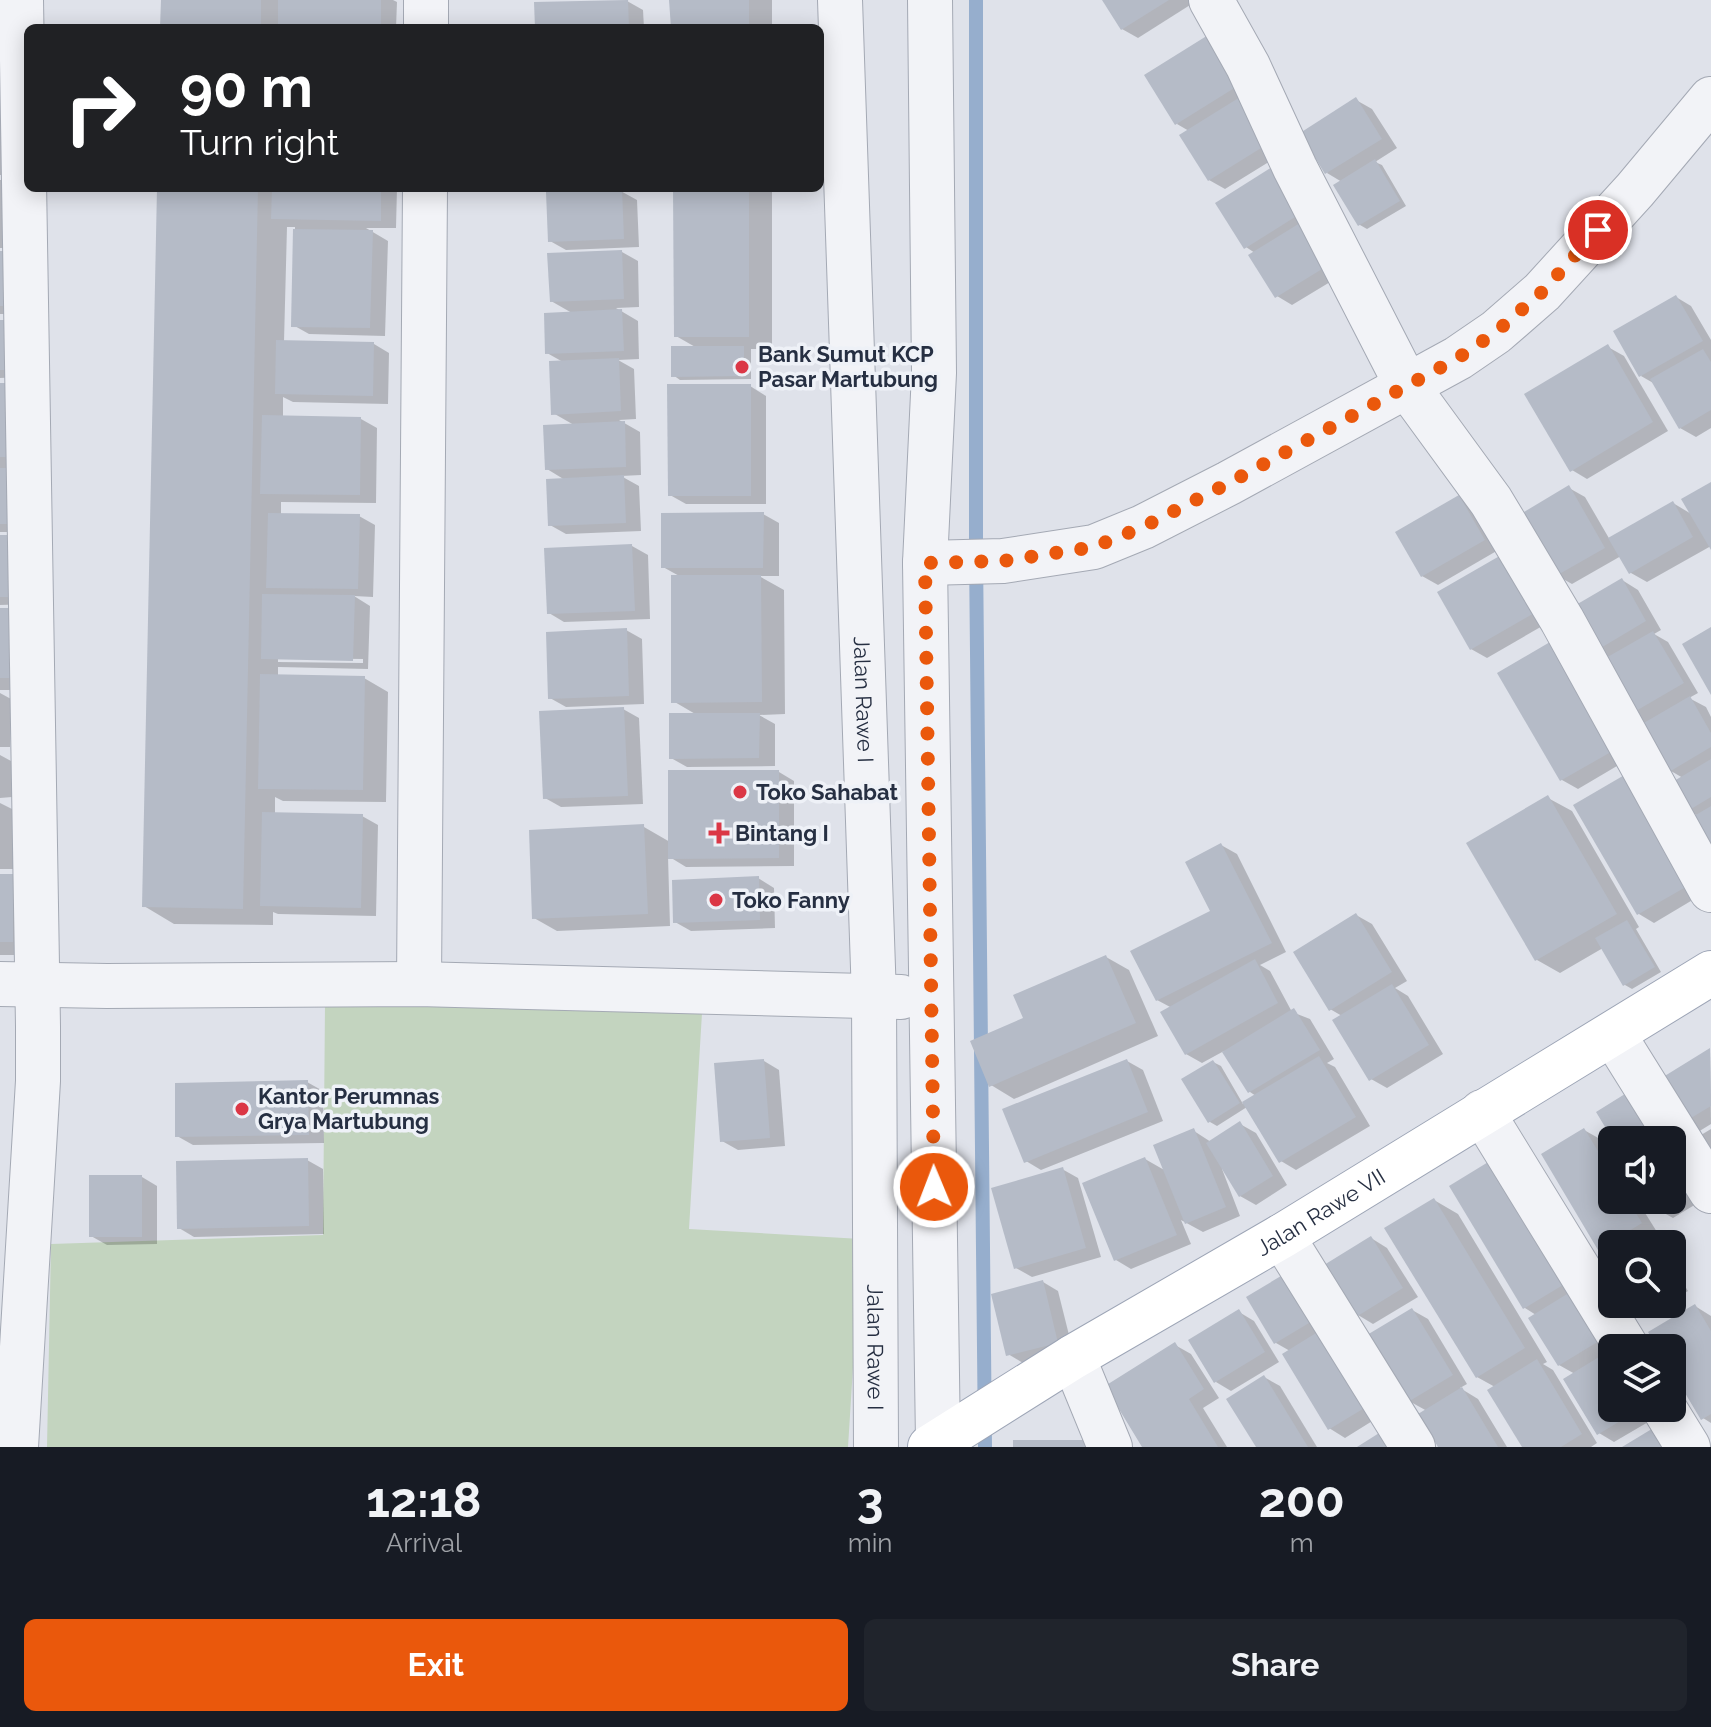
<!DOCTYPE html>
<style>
:root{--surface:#171b24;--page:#20242c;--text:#f1f3f6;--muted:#9ea1a6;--accent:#ea580c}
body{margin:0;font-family:Raleway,sans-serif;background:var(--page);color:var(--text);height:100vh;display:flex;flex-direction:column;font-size:30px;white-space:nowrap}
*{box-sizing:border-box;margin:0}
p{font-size:26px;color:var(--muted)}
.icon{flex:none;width:44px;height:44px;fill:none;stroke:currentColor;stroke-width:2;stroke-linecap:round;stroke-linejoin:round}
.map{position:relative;height:1447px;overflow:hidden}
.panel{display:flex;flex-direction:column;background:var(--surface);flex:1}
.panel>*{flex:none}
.hud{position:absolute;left:24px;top:24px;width:800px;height:168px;border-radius:12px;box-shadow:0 4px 20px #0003;background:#202124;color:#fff;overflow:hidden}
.fabs{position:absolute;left:1598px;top:1126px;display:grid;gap:16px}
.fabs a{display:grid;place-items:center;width:88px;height:88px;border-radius:12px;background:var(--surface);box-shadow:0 4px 20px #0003;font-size:40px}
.pin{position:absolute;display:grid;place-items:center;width:68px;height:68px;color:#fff;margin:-34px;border:4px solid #fff;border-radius:50%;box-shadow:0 2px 8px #0007}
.me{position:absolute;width:88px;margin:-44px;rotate:359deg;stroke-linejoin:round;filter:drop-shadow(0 0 6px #0008)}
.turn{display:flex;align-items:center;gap:28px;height:168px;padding:0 24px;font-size:36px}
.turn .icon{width:104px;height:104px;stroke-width:2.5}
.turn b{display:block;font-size:56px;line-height:68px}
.eta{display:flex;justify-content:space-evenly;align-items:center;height:136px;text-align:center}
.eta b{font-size:48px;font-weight:700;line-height:56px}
.button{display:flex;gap:16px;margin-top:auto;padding:16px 24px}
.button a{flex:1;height:92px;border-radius:12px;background:var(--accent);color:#fff;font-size:32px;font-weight:700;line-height:92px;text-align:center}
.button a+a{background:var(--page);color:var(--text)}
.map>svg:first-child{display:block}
</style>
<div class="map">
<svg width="1711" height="1447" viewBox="0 0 1711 1447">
<rect width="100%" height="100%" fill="#dfe2ea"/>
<!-- green -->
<polygon fill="#c3d4bf" points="325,1004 702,1013 689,1229 861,1239 848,1447 47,1447 51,1244 323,1235"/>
<!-- shadow -->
<g fill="#0003" fill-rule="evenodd">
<polygon points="163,0 393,0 397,2 396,28 162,28"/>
<polygon points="671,0 772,0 772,28 673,28"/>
<polygon points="1105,0 1198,0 1138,38 1122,29"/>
<polygon points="627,1 643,10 644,28 537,28"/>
<polygon points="1213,34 1288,150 1225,189 1209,180 1189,131 1177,124"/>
<polygon points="1356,100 1372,109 1397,148 1375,162 1382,165 1406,206 1367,229 1360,225 1336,185 1342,182 1327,173"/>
<polygon points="0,103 6,103 22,175 0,175"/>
<polygon points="1275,168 1350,270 1292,305 1277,296 1255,253 1246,247"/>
<polygon points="0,180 3,180 19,248 0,248"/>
<path d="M159,188H397L396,228H366L388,241L385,336L309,334L293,325L295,227H287L284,342L374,344L389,353L388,404L293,402L283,397V418L361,419L377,428L376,503L281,502V515L359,516L375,525L373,597L354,596L370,606L368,669L278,667V677L364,678L388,692L386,802L283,801L275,797V815L362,816L378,825L376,916L278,914L273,912V925L174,924L144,906ZM278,658L363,659V663L278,662Z"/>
<polygon points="556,188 628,188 617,189 637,200 639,247 566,250 550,241 566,193"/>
<polygon points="675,188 772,188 772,349 751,349 751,379 680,380 673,375 697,348 676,336"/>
<polygon points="622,252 638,261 639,307 616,308 638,321 639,359 618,360 634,369 636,419 619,420 640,432 641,475 621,476 639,486 641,531 566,534 550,525 565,480 547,469 574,425 553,413 563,362 547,353 572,313 551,301"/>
<polygon points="0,253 32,314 0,314"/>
<polygon points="1676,297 1691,306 1711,340 1711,428 1696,437 1680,428 1655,384 1641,376"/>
<polygon points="0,322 22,377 0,378"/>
<polygon points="1608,347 1624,356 1668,431 1587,479 1572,470"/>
<polygon points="0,385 26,532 0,532"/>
<polygon points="750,386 766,396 766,504 686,504 670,495"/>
<polygon points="1711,484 1711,546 1647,582 1631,573 1621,556 1572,584 1556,575 1569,488 1585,497 1610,540 1673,503 1693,515"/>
<polygon points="1459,498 1475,507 1500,549 1438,585 1422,576"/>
<polygon points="763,514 779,523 779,576 759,576 784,590 785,714 759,715 775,724 775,766 687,767 671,758 697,715 673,701 681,577 663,567"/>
<polygon points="0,537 32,604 0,605"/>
<polygon points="632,546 648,555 650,619 564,622 549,613"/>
<polygon points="1503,557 1551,621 1487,658 1471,649"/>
<polygon points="1622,580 1638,590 1661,630 1654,634 1668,642 1698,693 1689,698 1706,707 1711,717 1711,853 1698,816 1687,810 1683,778 1671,771 1647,724 1630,714 1596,651"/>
<polygon points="0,610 33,690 0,690"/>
<polygon points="626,630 642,639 644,704 566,707 550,698"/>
<polygon points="1500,674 1639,753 1578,789 1562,780"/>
<polygon points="0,693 11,699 10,747 0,747"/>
<polygon points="623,709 639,718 643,804 561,807 545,798"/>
<polygon points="0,755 11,761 12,797 0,798"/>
<polygon points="779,772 794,781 794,866 686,867 668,856 670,926 557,931 534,918 644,827 670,842"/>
<polygon points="1548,798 1572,811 1639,927 1636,929 1661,972 1632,989 1625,985 1603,948 1560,973 1537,960"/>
<polygon points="0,803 18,812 18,869 0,869"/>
<polygon points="1576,806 1711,889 1654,923 1639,914"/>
<polygon points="1221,845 1237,854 1286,952 1260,965 1270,971 1292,1012 1310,1019 1334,1059 1327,1063 1335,1067 1370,1126 1296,1170 1281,1161 1247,1107 1217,1126 1210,1122 1213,1062 1221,1066 1243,1104 1256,1096 1250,1092 1224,1051 1202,1063 1186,1054 1172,1008 1157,1000 1213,912"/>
<polygon points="0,876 13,876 36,889 36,955 0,955"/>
<polygon points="758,878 774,888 775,928 691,931 675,922"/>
<polygon points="1356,915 1372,924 1407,981 1395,988 1408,996 1443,1054 1387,1088 1371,1079 1342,1016 1330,1009"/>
<polygon points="1106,957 1129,970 1158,1036 1014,1099 991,1085 1026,1019"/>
<polygon points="1710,1050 1711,1124 1698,1132 1682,1123"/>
<polygon points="764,1061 779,1070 785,1146 738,1150 722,1141"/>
<polygon points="1127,1061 1143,1070 1163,1121 1041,1170 1026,1161"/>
<polygon points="307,1082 323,1091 324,1143 193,1145 177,1136"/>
<polygon points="1641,1087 1711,1195 1673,1218 1657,1209 1651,1200 1672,1200 1672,1140 1615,1140"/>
<polygon points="1240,1124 1256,1133 1287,1185 1256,1205 1240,1196 1224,1168 1222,1169 1240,1216 1203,1232 1181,1220 1191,1244 1131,1269 1116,1260 1145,1159 1166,1171 1194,1131 1211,1142"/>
<polygon points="1711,1129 1711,1151 1701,1135"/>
<polygon points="1584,1130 1600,1139 1612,1159 1612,1200 1637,1200 1657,1232 1647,1238 1657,1244 1612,1244 1612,1255 1600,1248"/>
<polygon points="1503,1155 1612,1348 1612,1408 1665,1408 1667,1411 1614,1442 1599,1433 1575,1374 1559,1365 1536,1315 1525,1308 1451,1187"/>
<polygon points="307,1160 323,1169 324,1234 194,1237 179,1228"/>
<polygon points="1062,1169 1078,1178 1101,1257 1032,1277 1016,1268"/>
<polygon points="142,1177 157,1186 157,1244 107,1245 91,1236"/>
<polygon points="1434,1200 1458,1214 1547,1362 1543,1364 1553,1370 1597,1443 1591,1447 1524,1447 1495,1387 1477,1377"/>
<polygon points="1371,1238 1387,1248 1418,1297 1373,1324 1358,1315"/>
<polygon points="1672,1265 1688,1291 1672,1301"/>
<polygon points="1296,1269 1390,1410 1345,1438 1329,1428 1290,1351 1276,1343"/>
<polygon points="1043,1282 1058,1291 1073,1351 1023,1363 1008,1354"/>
<polygon points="1635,1304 1668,1304 1651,1314"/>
<polygon points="1695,1306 1711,1316 1711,1423 1703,1418 1672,1367 1672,1348 1660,1348"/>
<polygon points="1412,1310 1428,1319 1467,1384 1460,1388 1478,1399 1507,1447 1440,1447 1427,1411 1409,1401"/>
<polygon points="1239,1312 1254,1321 1279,1362 1231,1391 1216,1382"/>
<polygon points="1175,1345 1191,1354 1219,1398 1203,1408 1227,1447 1145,1447"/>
<polygon points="1264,1377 1280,1386 1317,1447 1258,1447"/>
</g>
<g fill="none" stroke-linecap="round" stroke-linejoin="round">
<!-- stream -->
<polyline stroke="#96aecd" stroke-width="14" points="976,0 976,553 985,1447"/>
</g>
<!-- building -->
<g fill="#b5bbc7">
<polygon points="161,0 261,0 261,28 160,28"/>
<rect x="278" y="0" width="103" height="28"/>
<polygon points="628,0 629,28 535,28 534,2"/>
<polygon points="669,0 749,0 749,28 671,28"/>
<polygon points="1102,0 1169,0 1121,30"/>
<polygon points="1213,32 1244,82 1175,125 1144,75"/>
<polygon points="1245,94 1274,140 1208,181 1179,135"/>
<polygon points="1356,97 1382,139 1325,174 1300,133"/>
<polygon points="1375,159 1400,201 1358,226 1333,185"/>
<polygon points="1275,165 1303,212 1244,249 1215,203"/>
<polygon points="157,188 258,188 243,909 142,907"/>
<polygon points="272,188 381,188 381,221 271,219"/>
<polygon points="673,188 749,188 749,337 674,337"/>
<polygon points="622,189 624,239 548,242 546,192"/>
<polygon points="1308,218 1335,261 1275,298 1248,255"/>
<polygon points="293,229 373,230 370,328 291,327"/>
<polygon points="622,250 624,299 550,302 547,253"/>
<rect x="0" y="251" width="17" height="55"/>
<polygon points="1676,295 1703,341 1639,377 1613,331"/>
<polygon points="622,309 624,351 545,354 544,313"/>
<rect x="0" y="320" width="7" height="50"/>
<polygon points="276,340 374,342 373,396 275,394"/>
<polygon points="1608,344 1653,422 1570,472 1524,394"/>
<polygon points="671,346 744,346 744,376 671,377"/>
<polygon points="1703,349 1711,362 1711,410 1679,429 1650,379"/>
<polygon points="619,358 621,411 551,415 549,361"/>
<polygon points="0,383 8,383 9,457 0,457"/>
<polygon points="667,384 751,384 751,496 668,496"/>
<polygon points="262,415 361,417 360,495 260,494"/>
<polygon points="625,421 626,467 545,470 543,425"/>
<rect x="0" y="468" width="11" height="56"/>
<polygon points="624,475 626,523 548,526 546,479"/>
<polygon points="1711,482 1711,550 1681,499"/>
<polygon points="1569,485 1605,548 1554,577 1519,515"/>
<polygon points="1459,495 1485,540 1421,577 1395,532"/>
<polygon points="1673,501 1693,537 1629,574 1608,538"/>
<polygon points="764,512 763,568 661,568 661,513"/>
<polygon points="268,513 360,514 358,589 266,588"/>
<rect x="0" y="535" width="17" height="62"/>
<polygon points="632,544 635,611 547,614 544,548"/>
<polygon points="1503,554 1536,612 1470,650 1437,592"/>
<polygon points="671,575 761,575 762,702 671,703"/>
<polygon points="1622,578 1646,621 1594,652 1569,609"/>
<polygon points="262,594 355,595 353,661 261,659"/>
<rect x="0" y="608" width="10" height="70"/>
<polygon points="1711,627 1711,695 1682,644"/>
<polygon points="627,628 629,696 548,699 546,632"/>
<polygon points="1653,631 1684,683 1629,715 1597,663"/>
<polygon points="1562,635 1625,744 1560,781 1497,673"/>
<polygon points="260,674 365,676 363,790 258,789"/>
<polygon points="1690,696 1711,733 1711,747 1669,772 1642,724"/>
<polygon points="624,707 628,796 543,799 539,711"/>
<polygon points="669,713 760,713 759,758 669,759"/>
<polygon points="1711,759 1711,797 1686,812 1669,784"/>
<polygon points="668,770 779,770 779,858 668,859"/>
<polygon points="1633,770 1698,880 1637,915 1573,805"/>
<polygon points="1548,795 1617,914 1535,961 1466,843"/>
<polygon points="1711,806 1711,857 1689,819"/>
<polygon points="262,812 363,814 361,908 260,906"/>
<polygon points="644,824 648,914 532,919 529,830"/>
<polygon points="1221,843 1272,943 1156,1001 1130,951 1210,911 1185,862"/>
<rect x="0" y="874" width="13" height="68"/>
<polygon points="759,876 760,920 673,923 672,880"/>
<polygon points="1356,913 1392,972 1329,1011 1293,952"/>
<polygon points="1627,920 1655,967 1623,986 1595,938"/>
<polygon points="1106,955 1136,1023 989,1087 970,1041 1023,1018 1013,995"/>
<polygon points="1255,959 1278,1003 1185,1055 1160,1012"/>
<polygon points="1392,984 1429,1045 1369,1081 1332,1020"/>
<polygon points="1294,1008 1320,1050 1248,1093 1222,1052"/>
<polygon points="1710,1048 1711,1106 1681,1124 1655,1082"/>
<polygon points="1319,1056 1356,1117 1279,1163 1242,1102"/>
<polygon points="764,1059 770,1138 720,1142 714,1063"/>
<polygon points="1127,1059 1148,1112 1024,1163 1002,1109"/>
<polygon points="1213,1060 1240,1103 1208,1123 1181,1079"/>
<polygon points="308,1080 309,1135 175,1137 175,1083"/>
<polygon points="1641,1084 1701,1183 1655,1211 1649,1200 1672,1200 1672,1140 1613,1140 1596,1112"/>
<polygon points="1240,1121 1273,1176 1239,1197 1206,1143"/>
<polygon points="1194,1128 1226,1207 1185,1224 1153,1145"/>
<polygon points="1584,1128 1612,1174 1612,1200 1628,1200 1642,1223 1598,1250 1541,1154"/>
<polygon points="1503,1153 1578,1276 1523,1309 1449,1186"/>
<polygon points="1145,1157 1177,1235 1114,1261 1082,1183"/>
<polygon points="308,1158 309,1226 177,1229 176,1161"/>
<polygon points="1063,1167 1086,1248 1014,1269 991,1188"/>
<rect x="89" y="1175" width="53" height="62"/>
<polygon points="1434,1198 1525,1348 1476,1378 1384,1228"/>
<polygon points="1371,1236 1403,1288 1356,1317 1324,1265"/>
<polygon points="1296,1267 1324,1314 1274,1344 1246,1297"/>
<polygon points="1043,1280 1058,1343 1006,1356 991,1294"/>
<polygon points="1580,1286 1609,1335 1558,1366 1528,1318"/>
<polygon points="1695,1304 1711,1331 1711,1414 1701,1420 1672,1371 1672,1348 1658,1348 1648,1332"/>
<polygon points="1412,1308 1453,1375 1408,1402 1367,1335"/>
<polygon points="1239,1309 1265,1352 1214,1383 1188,1340"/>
<polygon points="1329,1325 1376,1401 1328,1430 1282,1354"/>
<polygon points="1175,1342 1204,1389 1189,1399 1218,1447 1142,1447 1105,1386"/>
<polygon points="1612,1349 1612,1408 1642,1408 1597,1435 1563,1379"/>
<polygon points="1537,1359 1582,1434 1561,1447 1522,1447 1487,1390"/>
<polygon points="1264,1375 1308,1447 1256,1447 1226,1399"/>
<polygon points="1462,1387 1498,1447 1438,1447 1418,1414"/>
<polygon points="1665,1421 1681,1447 1622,1447"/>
<polygon points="1395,1423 1409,1447 1357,1447"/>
<rect x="1013" y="1440" width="72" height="7"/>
</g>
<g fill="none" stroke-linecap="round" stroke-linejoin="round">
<!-- minor casing -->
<g stroke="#a4a9b4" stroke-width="46">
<g id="minor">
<path id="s1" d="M840,0L874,997L876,1447"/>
<polyline points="930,0 934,373 925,563 938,1442"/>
<polyline points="1211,0 1248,66 1295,168 1407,386 1491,501 1512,536 1562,620 1711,890"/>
<polyline points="426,28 426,0"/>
<polyline points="925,563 1003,561 1094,547 1143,527 1229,483 1458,358 1496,332 1542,292 1635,190 1711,99"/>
<polyline points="0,984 107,986 419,984 901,997"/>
<polyline points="419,984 425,188"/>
<polyline points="1613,1034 1711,1191"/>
<polyline points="1482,1112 1627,1348"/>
<polyline points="1282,1236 1413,1447"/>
<polyline points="1073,1357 1110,1447"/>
<polyline points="1664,1408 1688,1447"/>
<polyline points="16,1447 38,1081 38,1026 21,0"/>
</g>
</g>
<!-- major casing -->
<g stroke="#9da5b6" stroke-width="46">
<g id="major">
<path id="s2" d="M930,1447L1073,1357L1282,1236L1711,973"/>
</g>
</g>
<!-- minor -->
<use href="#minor" stroke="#f2f3f7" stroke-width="44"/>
<!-- major -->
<use href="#major" stroke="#fff" stroke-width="44"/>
</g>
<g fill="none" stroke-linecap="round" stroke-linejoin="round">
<!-- route -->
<polyline stroke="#ea580c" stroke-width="14" stroke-dasharray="0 25.2" points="934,1187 925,563 1003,561 1094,547 1143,527 1229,483 1458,358 1496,332 1542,292 1598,230"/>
</g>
<!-- markers -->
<g fill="#db3746" stroke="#eef1f7" stroke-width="3">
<circle cx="742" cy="367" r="8"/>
<circle cx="740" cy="792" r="8"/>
<path d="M715 821h8v8h8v8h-8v8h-8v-8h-8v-8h8z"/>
<circle cx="716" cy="900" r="8"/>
<circle cx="242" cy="1109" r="8"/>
</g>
<g text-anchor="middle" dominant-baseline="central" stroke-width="7" stroke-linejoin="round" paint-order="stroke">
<!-- poi labels -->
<g font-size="22" font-weight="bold" fill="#262f42" stroke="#eef1f7" text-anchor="start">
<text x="758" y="354">Bank Sumut KCP<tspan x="758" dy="25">Pasar Martubung</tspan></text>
<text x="756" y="792">Toko Sahabat</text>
<text x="735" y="833">Bintang I</text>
<text x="732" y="900">Toko Fanny</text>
<text x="258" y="1096">Kantor Perumnas<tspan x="258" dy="25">Grya Martubung</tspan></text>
</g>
<!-- street labels -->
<g font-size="22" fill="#262f42" stroke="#eef1f7">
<text stroke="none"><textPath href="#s1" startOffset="700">Jalan Rawe I</textPath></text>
<text stroke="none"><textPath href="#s2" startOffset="456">Jalan Rawe VII</textPath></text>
<text stroke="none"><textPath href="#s1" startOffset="1348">Jalan Rawe I</textPath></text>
</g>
</g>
</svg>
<div class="fabs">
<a><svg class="icon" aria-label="sound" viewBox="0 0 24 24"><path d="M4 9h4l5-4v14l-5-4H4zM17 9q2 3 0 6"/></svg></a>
<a><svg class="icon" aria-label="search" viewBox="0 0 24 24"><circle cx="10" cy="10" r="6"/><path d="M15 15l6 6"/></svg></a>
<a><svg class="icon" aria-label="layers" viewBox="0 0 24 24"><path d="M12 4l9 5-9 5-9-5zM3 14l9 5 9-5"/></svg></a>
</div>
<div class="pin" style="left:1598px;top:230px;background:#d93025"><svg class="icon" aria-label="arrive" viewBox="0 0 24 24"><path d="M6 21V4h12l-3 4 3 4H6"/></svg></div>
<svg class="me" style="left:934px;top:1187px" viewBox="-20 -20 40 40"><circle r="17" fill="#ea580c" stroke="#fff" stroke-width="3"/><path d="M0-11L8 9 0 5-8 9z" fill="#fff"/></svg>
<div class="hud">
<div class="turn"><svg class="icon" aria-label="right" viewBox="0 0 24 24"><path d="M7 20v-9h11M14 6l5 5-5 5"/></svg><div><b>90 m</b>Turn right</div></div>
</div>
</div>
<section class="panel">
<div class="eta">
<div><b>12:18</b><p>Arrival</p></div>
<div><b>3</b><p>min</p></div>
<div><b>200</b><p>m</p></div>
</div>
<div class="button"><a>Exit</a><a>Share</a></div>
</section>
